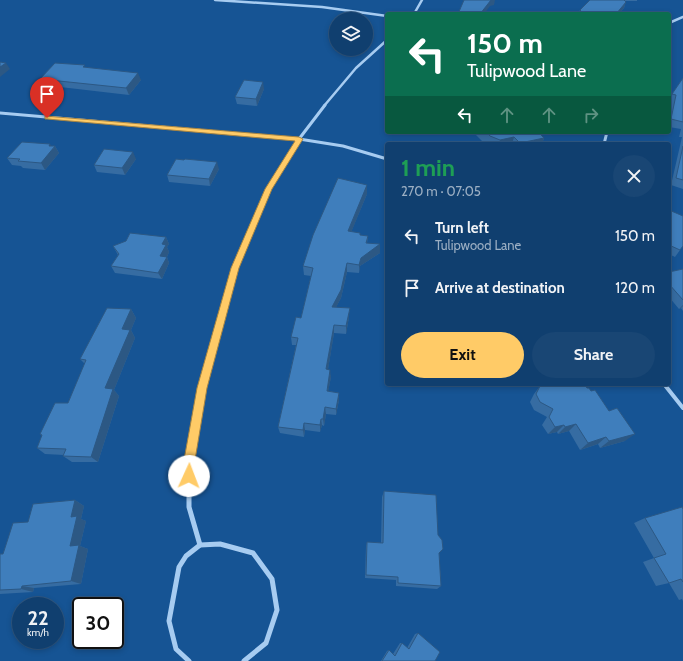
<!DOCTYPE html>
<meta charset="utf-8">
<style>
:root{--surface:#103f6f;--page:#194674;--text:#f1f3f6;--muted:#9cafc3;--line:#305882;--accent:#ffcb67}
body{margin:0;font-family:Cabin,sans-serif;background:var(--page);color:var(--text);height:100vh;display:flex;flex-direction:column;font-size:15px;white-space:nowrap}
*{box-sizing:border-box;margin:0}
p{font-size:13px;color:var(--muted)}
.icon{flex:none;width:22px;height:22px;fill:none;stroke:currentColor;stroke-width:2;stroke-linecap:round;stroke-linejoin:round}
.map{position:relative;flex:1;overflow:hidden}
.sheet{position:absolute;left:385px;top:142px;width:286px;height:244px;display:flex;flex-direction:column;background:var(--surface);border-radius:4px;box-shadow:0 2px 6px #0003,0 0 0 1px var(--line)}
.sheet>*{flex:none}
.hud{position:absolute;left:385px;top:12px;width:286px;height:122px;border-radius:4px;box-shadow:0 2px 6px #0003,0 0 0 1px var(--line);background:#0b6e4f;color:#fff;overflow:hidden}
.buttons{position:absolute;left:329px;top:12px;display:grid;gap:8px}
.buttons a{display:grid;place-items:center;width:44px;height:44px;border-radius:50%;background:var(--surface);box-shadow:0 2px 6px #0003,0 0 0 1px var(--line);font-size:20px}
.speed{position:absolute;left:12px;top:597px;display:flex;gap:8px;font-size:20px;font-weight:700;text-align:center}
.speed>*{display:grid;place-content:center;width:52px;height:52px;border-radius:50%;background:var(--surface);box-shadow:0 2px 6px #0003,0 0 0 1px var(--line);line-height:1}
.speed small{font-size:10px;font-weight:400}
.speed .limit{border:2px solid #111;border-radius:6px;background:#fff;color:#111}
.pin{position:absolute;display:grid;place-items:center;width:34px;height:34px;color:#fff;margin:-41px -17px;border-radius:50% 50% 50% 0;rotate:-45deg;box-shadow:0 0 4px #0007}
.pin .icon{rotate:45deg}
.me{position:absolute;width:44px;margin:-22px;rotate:2deg;stroke-linejoin:round;filter:drop-shadow(0 0 3px #0008)}
.turn{display:flex;align-items:center;gap:14px;height:84px;padding:0 16px;font-size:18px}
.turn .icon{width:52px;height:52px;stroke-width:2.5}
.turn b{display:block;font-size:28px;line-height:34px}
.lanes{display:flex;align-items:center;height:38px;padding:0 16px;background:#0003;justify-content:center;gap:20px;direction:ltr}
.lanes .off{opacity:.35}
.round{display:grid;place-items:center;flex:none;width:42px;height:42px;border-radius:21px;background:var(--page)}
.headline{display:flex;align-items:center;justify-content:space-between;height:68px;padding:0 16px}
h1{font-size:24px;font-weight:700;line-height:30px;color:#1e9e55}
.cta{display:flex;gap:8px;margin-top:auto;padding:8px 16px}
.cta a{flex:1;height:46px;border-radius:24px;background:var(--accent);color:#111;font-size:16px;font-weight:700;line-height:46px;text-align:center}
.cta a+a{background:var(--page);color:var(--text)}
ul{padding:0;list-style:none}
li{display:flex;align-items:center;gap:12px;height:52px;padding:0 16px}
li div{flex:1}
li b{display:block;font-size:15px}
li em{font-style:normal}
.map>svg:first-child{display:block}
</style>
<div class="map">
<svg width="683" height="661" viewBox="0 0 683 661">
<rect width="100%" height="100%" fill="#165494"/>
<g fill="none" stroke-linecap="round" stroke-linejoin="round">
<!-- minor-far3 -->
<g stroke="#a7ccf1" stroke-width="2.5">
<polyline points="215,0 322,7 387,16"/>
<polyline points="414,14 422,0"/>
<polyline points="669,23 683,17"/>
<polyline points="324,106 356,68 387,40"/>
</g>
<!-- minor-far2 -->
<g stroke="#a7ccf1" stroke-width="3">
<polyline points="0,113 299,139 343,146 387,159"/>
<polyline points="604,144 607,132"/>
<polyline points="246,244 269,189 299,139 325,105"/>
</g>
<!-- minor-far1 -->
<g stroke="#a7ccf1" stroke-width="4">
<polyline points="664,384 683,408"/>
<polyline points="195,424 202,388 235,268 246,243"/>
</g>
<!-- minor -->
<g stroke="#a7ccf1" stroke-width="5">
<polyline points="196,423 189,460 189,507 200,545"/>
<polyline points="189,661 176,649 169,621 179,567 186,556 200,545 220,544 253,553 272,579 277,610 266,643 244,661"/>
</g>
</g>
<!-- wall -->
<g fill="#366ca2">
<polygon points="590,0 637,0 637,1 626,1 624,8 619,14 578,14 580,10"/>
<polygon points="86,67 141,80 129,95 43,85 40,79"/>
<polygon points="683,78 683,189 671,185 682,137 679,137 681,129 669,127 669,117 672,102 669,101 669,100"/>
<polygon points="264,89 257,106 237,104 235,97"/>
<polygon points="473,132 538,132 544,138 542,144 485,144"/>
<polygon points="52,146 55,146 59,153 45,170 23,168 21,166 12,165 7,158"/>
<polygon points="136,159 125,175 97,172 94,165"/>
<polygon points="219,169 210,186 169,182 167,175"/>
<polygon points="367,194 351,232 360,235 368,236 367,243 380,253 360,266 359,273 347,272 341,298 336,307 349,317 346,334 334,333 328,369 331,377 328,391 339,393 339,400 336,415 326,414 324,426 322,425 320,432 305,430 304,437 280,433 278,427 296,345 292,345 291,337 301,318 311,276 304,275 303,266"/>
<polygon points="669,210 680,250 675,257 669,254"/>
<polygon points="166,237 169,244 167,247 169,252 167,257 169,263 162,279 115,273 111,266 118,255 113,246"/>
<polygon points="683,269 683,311 681,308 679,309 669,297 669,272"/>
<polygon points="131,309 136,318 131,330 135,338 114,390 119,396 98,462 72,462 63,456 64,455 45,454 37,448 42,436 40,434 68,403 85,364 80,359"/>
<polygon points="540,386 587,388 591,391 625,441 600,448 598,444 580,450 569,431 558,434 557,432 548,434 542,425 547,417 534,410 530,402 534,394"/>
<polygon points="384,491 438,535 441,586 437,589 396,586 396,580 365,578 366,546 367,542 381,543 382,497"/>
<polygon points="75,500 84,506 81,519 86,521 80,546 88,549 81,584 34,588 33,592 0,594 0,554 3,554 28,522"/>
<polygon points="683,509 683,601 682,599 679,600 669,583 656,586 643,562 654,558 634,523 645,518"/>
<polygon points="418,633 435,661 381,661 387,651 389,650 393,654 400,643 402,643 407,648 415,634"/>
</g>
<!-- shaded-wall -->
<g fill="#2c5884">
<polygon points="491,0 495,0 494,5 490,6 484,14 480,14"/>
<polygon points="626,2 624,8 619,14 616,14"/>
<polygon points="6,63 10,69 0,77 0,67"/>
<polygon points="138,73 141,80 129,95 126,88"/>
<polygon points="263,82 264,89 257,106 256,99"/>
<polygon points="514,137 512,144 499,144 500,140"/>
<polygon points="544,138 542,144 520,144 520,143"/>
<polygon points="50,144 53,149 55,146 59,153 45,170 41,163 49,146"/>
<polygon points="133,152 136,159 125,175 122,168"/>
<polygon points="217,162 219,169 210,186 209,179"/>
<polygon points="367,185 367,194 348,240 348,231"/>
<polygon points="166,237 169,244 167,247 169,252 167,257 169,263 162,279 158,273 162,244"/>
<polygon points="380,244 380,253 360,266 359,273 359,265 361,258"/>
<polygon points="347,263 347,272 341,298 332,315 332,307"/>
<polygon points="683,305 683,306 681,308 679,309"/>
<polygon points="350,308 349,317 346,334 346,326"/>
<polygon points="131,309 136,318 131,330 135,338 114,390 119,396 98,462 91,457 105,388 122,329"/>
<polygon points="334,325 334,333 327,376 326,369"/>
<polygon points="330,370 331,377 327,398 327,391"/>
<polygon points="339,393 339,400 336,415 336,409"/>
<polygon points="325,407 326,414 324,426 323,419"/>
<polygon points="321,419 322,425 320,432 320,425"/>
<polygon points="304,423 305,430 304,437 303,430"/>
<polygon points="576,424 569,431 558,434 565,427"/>
<polygon points="564,425 557,432 548,434 555,427"/>
<polygon points="635,434 625,441 600,448 609,441"/>
<polygon points="606,437 598,444 580,450 588,443"/>
<polygon points="75,500 84,506 81,519 86,521 80,546 88,549 81,584 71,581 70,546 71,517"/>
<polygon points="22,586 34,588 33,592 21,589"/>
</g>
<!-- building -->
<g fill="#3f7ebc" stroke="#2c5884">
<polygon points="464,0 491,0 480,14 458,14"/>
<polygon points="590,0 624,0 626,2 616,14 580,14 582,12 580,10"/>
<polygon points="0,62 6,63 0,67"/>
<polygon points="55,63 85,65 83,67 138,73 126,88 40,79"/>
<polygon points="683,78 683,122 671,119 676,95 672,94"/>
<polygon points="244,80 263,82 256,99 235,97"/>
<polygon points="486,132 538,132 544,138 520,143 514,137 500,140 490,136"/>
<polygon points="22,142 50,144 49,146 55,146 41,163 18,161 20,159 7,158"/>
<polygon points="683,146 683,180 676,178"/>
<polygon points="104,149 133,152 122,168 94,165"/>
<polygon points="176,159 184,160 185,159 217,162 209,179 167,175"/>
<polygon points="338,178 367,185 348,231 360,233 360,235 368,236 366,243 380,244 361,258 359,265 347,263 341,290 332,307 350,308 346,326 334,325 326,369 330,370 327,391 339,393 336,409 325,407 323,419 321,419 320,425 304,423 303,430 278,427 298,338 291,337 296,317 301,318 313,268 303,266 313,235"/>
<polygon points="669,210 683,216 683,246 680,250 669,245"/>
<polygon points="130,233 166,237 162,244 166,245 160,256 167,257 158,273 111,266 119,254 113,246 126,241"/>
<polygon points="683,269 683,300 669,284 669,272"/>
<polygon points="107,308 131,309 122,329 130,330 105,388 113,389 91,457 63,456 66,449 37,448 42,435 40,434 55,403 68,403 86,360 80,359"/>
<polygon points="547,384 584,384 587,388 589,388 591,391 595,390 609,411 617,408 635,434 609,441 606,437 588,443 576,424 565,427 564,425 555,427 549,417 553,409 540,402 536,394 540,386"/>
<polygon points="384,491 436,495 438,535 442,540 443,549 439,553 441,586 398,583 398,577 366,575 367,542 383,543"/>
<polygon points="75,500 71,517 77,516 70,546 79,545 71,581 22,586 21,589 0,590 0,554 3,554 13,523 28,522 33,504"/>
<polygon points="682,507 683,509 683,582 681,579 669,583 654,558 666,554 645,518"/>
<polygon points="418,633 440,652 435,661 382,661 389,650 395,656 402,643 409,649"/>
</g>
<!-- route -->
<polygon fill="#ffcb67" stroke="#a68443" points="45,116 299,137 303,139 272,189 239,268 207,388 195,460 195,476 193,480 189,481 185,480 184,476 184,460 197,388 231,268 265,189 295,141 47,119 45,119"/>
</svg>
<div class="buttons">
<a><svg class="icon" aria-label="layers" viewBox="0 0 24 24"><path d="M12 4l9 5-9 5-9-5zM3 14l9 5 9-5"/></svg></a>
</div>
<div class="speed"><div>22<small>km/h</small></div><div class="limit">30</div></div>
<div class="pin" style="left:47px;top:118px;background:#d93025"><svg class="icon" aria-label="arrive" viewBox="0 0 24 24"><path d="M6 21V4h12l-3 4 3 4H6"/></svg></div>
<svg class="me" style="left:189px;top:476px" viewBox="-20 -20 40 40"><circle r="19" fill="#fff"/><path d="M0-13L10 11 0 6-10 11z" fill="#ffcb67"/></svg>
<div class="hud">
<div class="turn"><svg class="icon" aria-label="left" viewBox="0 0 24 24"><path d="M17 20v-9H6M10 6l-5 5 5 5"/></svg><div><b>150 m</b>Tulipwood Lane</div></div>
<div class="lanes"><svg class="icon" aria-label="left" viewBox="0 0 24 24"><path d="M17 20v-9H6M10 6l-5 5 5 5"/></svg><svg class="icon off" aria-label="ahead" viewBox="0 0 24 24"><path d="M12 20V5M6 11l6-6 6 6"/></svg><svg class="icon off" aria-label="ahead" viewBox="0 0 24 24"><path d="M12 20V5M6 11l6-6 6 6"/></svg><svg class="icon off" aria-label="right" viewBox="0 0 24 24"><path d="M7 20v-9h11M14 6l5 5-5 5"/></svg></div>
</div>
<section class="sheet">
<div class="headline"><div><h1>1 min</h1><p>270 m · 07:05</p></div><a class="round"><svg class="icon" aria-label="close" viewBox="0 0 24 24"><path d="M6 6l12 12M18 6L6 18"/></svg></a></div>
<ul>
<li><svg class="icon" aria-label="left" viewBox="0 0 24 24"><path d="M17 20v-9H6M10 6l-5 5 5 5"/></svg><div><b>Turn left</b><p>Tulipwood Lane</p></div><em>150 m</em></li>
<li><svg class="icon" aria-label="arrive" viewBox="0 0 24 24"><path d="M6 21V4h12l-3 4 3 4H6"/></svg><div><b>Arrive at destination</b></div><em>120 m</em></li>
</ul>
<div class="cta"><a>Exit</a><a>Share</a></div>
</section>
</div>
